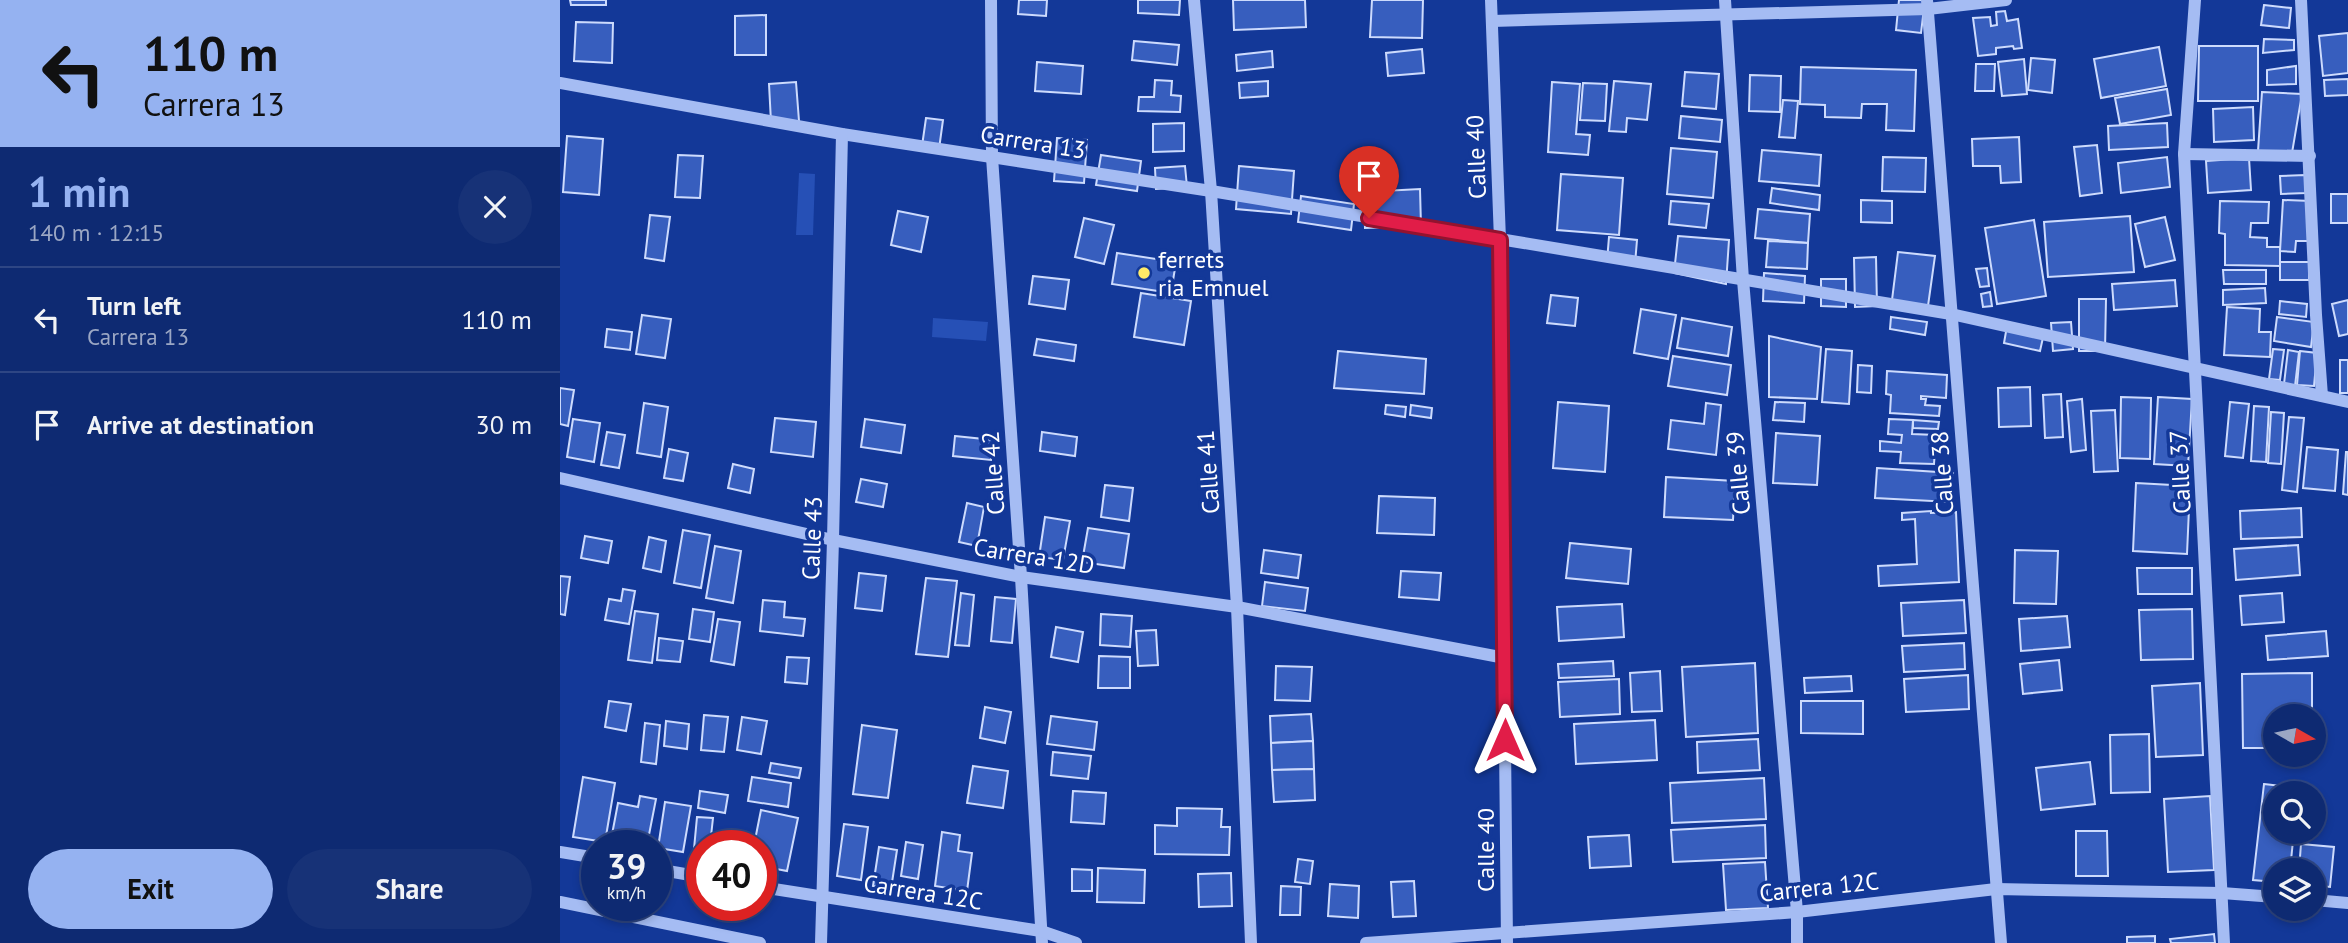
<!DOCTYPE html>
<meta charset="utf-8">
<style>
:root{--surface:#0e2a72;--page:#173277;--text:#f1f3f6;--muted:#9ba7c4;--line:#2e4684;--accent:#95b2f1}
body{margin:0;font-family:"PT Sans",sans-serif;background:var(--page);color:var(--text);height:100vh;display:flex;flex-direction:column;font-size:26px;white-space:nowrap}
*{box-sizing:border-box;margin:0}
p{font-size:23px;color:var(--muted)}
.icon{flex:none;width:38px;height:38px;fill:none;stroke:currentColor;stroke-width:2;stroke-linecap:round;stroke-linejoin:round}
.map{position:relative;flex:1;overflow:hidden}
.details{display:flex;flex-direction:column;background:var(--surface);width:560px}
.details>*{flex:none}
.guide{background:#95b2f1;color:#111;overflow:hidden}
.needle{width:46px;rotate:99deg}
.fabs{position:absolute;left:1703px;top:704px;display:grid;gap:14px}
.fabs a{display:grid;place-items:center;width:63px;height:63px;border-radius:50%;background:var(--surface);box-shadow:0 4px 10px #0003,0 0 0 2px var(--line);font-size:35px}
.speed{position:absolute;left:21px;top:830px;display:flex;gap:14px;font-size:35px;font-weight:700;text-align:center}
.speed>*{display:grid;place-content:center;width:91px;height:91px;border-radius:50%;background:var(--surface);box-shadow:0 4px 10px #0003,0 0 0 2px var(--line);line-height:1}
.speed small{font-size:18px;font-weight:400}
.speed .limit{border:10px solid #d22;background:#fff;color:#111}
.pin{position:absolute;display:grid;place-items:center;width:60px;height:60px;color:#fff;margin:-72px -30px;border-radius:50% 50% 50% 0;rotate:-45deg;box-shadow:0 0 7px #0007}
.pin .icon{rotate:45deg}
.me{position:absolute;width:77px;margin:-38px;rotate:0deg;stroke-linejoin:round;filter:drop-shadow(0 0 5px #0008)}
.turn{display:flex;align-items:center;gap:24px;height:147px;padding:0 28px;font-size:32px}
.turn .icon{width:91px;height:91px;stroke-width:2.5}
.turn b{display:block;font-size:49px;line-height:60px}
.round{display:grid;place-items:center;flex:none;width:74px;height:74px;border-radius:37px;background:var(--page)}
.overview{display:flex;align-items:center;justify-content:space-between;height:119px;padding:0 28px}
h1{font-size:42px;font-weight:700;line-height:52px;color:var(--accent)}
.button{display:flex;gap:14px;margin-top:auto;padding:14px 28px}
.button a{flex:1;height:80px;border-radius:42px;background:var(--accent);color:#111;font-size:28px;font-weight:700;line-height:80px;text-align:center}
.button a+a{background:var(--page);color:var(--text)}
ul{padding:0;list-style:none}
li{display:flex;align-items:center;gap:21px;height:105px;padding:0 28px;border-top:2px solid var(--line)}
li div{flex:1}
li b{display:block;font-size:26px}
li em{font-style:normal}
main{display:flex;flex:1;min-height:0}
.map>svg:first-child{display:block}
</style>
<main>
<section class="details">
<div class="guide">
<div class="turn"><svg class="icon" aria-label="left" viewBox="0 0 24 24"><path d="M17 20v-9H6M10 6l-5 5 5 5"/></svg><div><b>110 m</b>Carrera 13</div></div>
</div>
<div class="overview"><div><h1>1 min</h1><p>140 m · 12:15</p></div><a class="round"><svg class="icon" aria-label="close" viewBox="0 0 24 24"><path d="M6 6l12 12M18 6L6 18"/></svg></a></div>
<ul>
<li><svg class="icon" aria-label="left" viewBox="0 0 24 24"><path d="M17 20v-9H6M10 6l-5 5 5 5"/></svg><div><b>Turn left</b><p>Carrera 13</p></div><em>110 m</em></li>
<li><svg class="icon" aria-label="arrive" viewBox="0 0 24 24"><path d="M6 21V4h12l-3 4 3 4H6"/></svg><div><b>Arrive at destination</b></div><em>30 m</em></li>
</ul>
<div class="button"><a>Exit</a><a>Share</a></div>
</section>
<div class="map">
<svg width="1788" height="943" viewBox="0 0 1788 943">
<rect width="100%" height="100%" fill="#133898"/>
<!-- green -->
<g fill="#2650b6">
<polygon points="239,173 255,174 253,235 236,235"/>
<polygon points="373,318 428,322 426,341 372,337"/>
</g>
<!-- building -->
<g fill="#375ebe" stroke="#cddbfd" stroke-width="2">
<polygon points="10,0 46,0 46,5 11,5"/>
<polygon points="459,0 487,0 486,16 458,14"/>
<polygon points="578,0 620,0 619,15 578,13"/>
<polygon points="673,0 745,0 746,27 674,30"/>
<polygon points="812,0 863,0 862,38 810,37"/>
<polygon points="1339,0 1365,0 1361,33 1336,30"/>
<polygon points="1704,5 1731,8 1729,28 1701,25"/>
<polygon points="1445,11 1447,21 1458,19 1462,48 1454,49 1453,46 1436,48 1436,54 1418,56 1413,18 1430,17 1431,26 1437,25 1436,12"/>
<polygon points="206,15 206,55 175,55 175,16"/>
<polygon points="16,22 53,23 52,63 14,61"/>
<polygon points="1788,33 1788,73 1763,76 1759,36"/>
<polygon points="1704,39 1734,40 1734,50 1703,53"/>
<polygon points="574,41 619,45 617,65 572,60"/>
<polygon points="1639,46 1698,46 1698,101 1638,101"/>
<polygon points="1599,47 1606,86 1541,98 1534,59"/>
<polygon points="862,49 864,73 828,76 826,53"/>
<polygon points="712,51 713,67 677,71 676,55"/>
<polygon points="1471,58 1495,60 1492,93 1468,90"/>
<polygon points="1464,59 1467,94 1442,96 1438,62"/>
<polygon points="477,62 523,66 521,94 475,91"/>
<polygon points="1416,64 1435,64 1434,91 1415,91"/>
<polygon points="1736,66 1736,84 1707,85 1707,70"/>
<polygon points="1241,67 1356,70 1354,131 1326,130 1327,104 1302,104 1301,118 1265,117 1265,105 1240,104"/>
<polygon points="1125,72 1159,74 1156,109 1122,106"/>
<polygon points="1190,75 1221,76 1220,112 1189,111"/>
<polygon points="1788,79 1788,95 1765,96 1764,80"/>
<polygon points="595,80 612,81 611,95 621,96 620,112 578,111 579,97 594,97"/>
<polygon points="708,81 708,96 680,98 679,83"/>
<polygon points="1054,81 1091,84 1087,120 1067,118 1066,132 1049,131"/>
<polygon points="236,82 239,121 211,122 209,84"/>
<polygon points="992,82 1020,84 1016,134 1030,135 1028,155 988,152"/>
<polygon points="1023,83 1047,84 1045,121 1020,120"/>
<polygon points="1607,89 1611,115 1560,124 1555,98"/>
<polygon points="1702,92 1742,94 1732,153 1698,151"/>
<polygon points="1223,100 1238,101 1235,138 1219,137"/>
<polygon points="1693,107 1694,140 1654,142 1653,109"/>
<polygon points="1121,116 1162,120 1160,142 1119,138"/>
<polygon points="366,118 383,120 379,149 362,146"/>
<polygon points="624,123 624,151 593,152 593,124"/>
<polygon points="1607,123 1608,147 1549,150 1548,126"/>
<polygon points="7,136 43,139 39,195 3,192"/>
<polygon points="1459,137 1461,182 1441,183 1440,166 1413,166 1412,139"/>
<polygon points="497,138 527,140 524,183 494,181"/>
<polygon points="1537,145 1542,193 1520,196 1514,147"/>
<polygon points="1111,148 1157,152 1153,198 1107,194"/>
<polygon points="1202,150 1261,155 1259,186 1199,181"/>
<polygon points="118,155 143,156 140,198 115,197"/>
<polygon points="541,155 581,161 577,191 536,185"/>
<polygon points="1323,157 1366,158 1365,192 1322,191"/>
<polygon points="1607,157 1610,187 1561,193 1558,163"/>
<polygon points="1689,158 1691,190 1648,193 1646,161"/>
<polygon points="625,166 627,187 596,189 595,168"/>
<polygon points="679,166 734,171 731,214 676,209"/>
<polygon points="1001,174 1063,178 1059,235 997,230"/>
<polygon points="1745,175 1746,193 1721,194 1720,176"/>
<polygon points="1212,188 1260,195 1259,210 1210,203"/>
<polygon points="860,189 861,226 805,228 804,192"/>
<rect x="1771" y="194" width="17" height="29"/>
<polygon points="741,196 794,204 791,230 738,222"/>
<polygon points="1301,200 1332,201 1332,223 1301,222"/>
<polygon points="1723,200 1751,201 1749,241 1736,241 1735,252 1720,251"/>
<polygon points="1111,201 1149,204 1146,228 1109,224"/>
<polygon points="1660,201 1709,202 1708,223 1691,223 1690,237 1707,238 1707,247 1720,247 1720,266 1665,265 1665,234 1659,233"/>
<polygon points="1198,209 1250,214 1248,243 1195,238"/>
<polygon points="338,211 368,217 361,252 331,245"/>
<polygon points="90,215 110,217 104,261 85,258"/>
<polygon points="1570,216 1574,272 1488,277 1484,222"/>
<polygon points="1605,217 1615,260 1585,267 1575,224"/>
<polygon points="524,218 554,225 544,264 515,257"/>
<polygon points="1474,220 1486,296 1437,304 1425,228"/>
<polygon points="1118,236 1169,240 1166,284 1114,273"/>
<polygon points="1049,237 1077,240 1075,264 1047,261"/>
<polygon points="1208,241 1248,243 1247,269 1206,267"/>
<polygon points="1338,252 1375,256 1367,313 1331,308"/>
<polygon points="557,253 616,262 611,293 552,284"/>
<polygon points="1316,257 1317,306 1295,307 1294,258"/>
<rect x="1720" y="262" width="29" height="18"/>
<polygon points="1427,268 1429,286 1420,287 1416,269"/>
<polygon points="1663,270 1706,270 1706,284 1664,284"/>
<polygon points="1204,273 1245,276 1244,303 1203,301"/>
<polygon points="473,276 509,280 505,309 469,304"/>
<polygon points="1261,279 1286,279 1286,307 1261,306"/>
<polygon points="1615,280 1617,306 1554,310 1552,284"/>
<polygon points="1705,288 1706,303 1663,305 1663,290"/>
<polygon points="1430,292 1432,306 1423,307 1421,294"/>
<polygon points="581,293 631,301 624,345 574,337"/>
<polygon points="991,295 1018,298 1015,326 987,323"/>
<polygon points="1519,299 1546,299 1545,351 1519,351"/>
<polygon points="1788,300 1788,334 1779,336 1772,304"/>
<polygon points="1720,301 1747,304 1746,317 1719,314"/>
<polygon points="1667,307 1700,309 1699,332 1711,332 1710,357 1664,355"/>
<polygon points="1081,309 1116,315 1108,359 1074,353"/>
<polygon points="82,315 111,319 105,358 76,354"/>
<polygon points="1331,317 1367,322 1365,335 1330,329"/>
<polygon points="1717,317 1754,322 1751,347 1714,341"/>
<polygon points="1122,318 1172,327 1168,356 1117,348"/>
<polygon points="1511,322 1513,349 1493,351 1491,323"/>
<polygon points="1447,326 1484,333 1480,351 1444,343"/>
<polygon points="47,329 72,332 70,350 45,347"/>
<polygon points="1209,336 1261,347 1257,399 1209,397"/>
<polygon points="477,339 516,345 514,361 474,355"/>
<polygon points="1266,349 1292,351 1289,404 1262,402"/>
<polygon points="1713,349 1724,350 1720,380 1709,379"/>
<polygon points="1728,350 1739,352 1735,386 1724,384"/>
<polygon points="778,351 866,359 864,394 774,388"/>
<polygon points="1740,351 1757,353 1754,386 1737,385"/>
<polygon points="1113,356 1171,365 1167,395 1108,386"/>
<rect x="1780" y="360" width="8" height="33"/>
<polygon points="1298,365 1312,366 1311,393 1297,392"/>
<polygon points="1327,371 1387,375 1386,398 1361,396 1361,399 1366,399 1365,405 1380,406 1379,416 1330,413 1331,395 1326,394"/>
<polygon points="1470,387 1471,426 1439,427 1438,388"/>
<polygon points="0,388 14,390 8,426 0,424"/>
<polygon points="1501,394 1503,437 1485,438 1483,395"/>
<polygon points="1561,397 1591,398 1590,459 1560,458"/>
<polygon points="1598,397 1632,399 1628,466 1594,464"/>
<polygon points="1522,399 1526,450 1511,452 1507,401"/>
<polygon points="998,402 1049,406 1045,472 993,468"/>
<polygon points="1215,402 1245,403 1244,422 1213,420"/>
<polygon points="1670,402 1689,404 1683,458 1665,456"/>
<polygon points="84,403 108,407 101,457 77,453"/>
<polygon points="1146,403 1161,405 1156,455 1108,449 1111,420 1144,424"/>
<polygon points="826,405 846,407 845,417 825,414"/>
<polygon points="851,405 872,408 871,418 850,415"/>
<polygon points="1694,406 1709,407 1706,462 1691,461"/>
<polygon points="1555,410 1558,471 1534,472 1531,411"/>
<polygon points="1711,412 1724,413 1721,464 1708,463"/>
<polygon points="1729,417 1744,418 1737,492 1722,490"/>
<polygon points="215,418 256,422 253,457 211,452"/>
<polygon points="13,419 40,423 34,462 7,457"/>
<polygon points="305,419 345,425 341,453 301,447"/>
<polygon points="1329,419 1353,420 1352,434 1376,435 1374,464 1340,463 1341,452 1320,451 1320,441 1341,443 1342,435 1328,434"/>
<polygon points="1353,420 1379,422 1378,429 1353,428"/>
<polygon points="47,432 65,435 59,468 41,465"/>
<polygon points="482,432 517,437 515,456 480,451"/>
<polygon points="1216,433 1260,436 1257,485 1213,483"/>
<polygon points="395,436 433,440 431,460 393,456"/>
<polygon points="1747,447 1778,450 1775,491 1743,488"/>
<polygon points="109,449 128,453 123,481 104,478"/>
<polygon points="1786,452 1788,452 1788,495 1783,494"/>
<polygon points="173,464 194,469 190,493 168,488"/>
<polygon points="1317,468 1393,473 1391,502 1315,498"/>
<polygon points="1106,477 1175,481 1173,520 1104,517"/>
<polygon points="301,479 327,484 323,507 296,502"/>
<polygon points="1576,483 1630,486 1627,554 1573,551"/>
<polygon points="545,485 573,488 569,521 541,517"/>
<polygon points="819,496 875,498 874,535 817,533"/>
<polygon points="407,503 424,507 417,546 399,542"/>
<polygon points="1741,508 1742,537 1681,539 1680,511"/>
<polygon points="1371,511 1371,513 1396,512 1399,582 1319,586 1318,566 1357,564 1355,519 1342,520 1342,513"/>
<polygon points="485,517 510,521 503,560 479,557"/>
<polygon points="528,528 569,534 564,568 522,562"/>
<polygon points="123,530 150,535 141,588 114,583"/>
<polygon points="25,536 52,541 48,563 21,558"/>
<polygon points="89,537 106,541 101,572 83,568"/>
<polygon points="1010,543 1071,549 1068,584 1006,578"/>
<polygon points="1738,545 1740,575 1676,580 1674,549"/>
<polygon points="155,546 181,551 173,603 146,598"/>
<polygon points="704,550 741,555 738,578 701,573"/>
<polygon points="1455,550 1498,551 1496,604 1454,603"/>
<polygon points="1577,568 1632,568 1632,594 1578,594"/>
<polygon points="841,571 881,573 879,600 839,597"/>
<polygon points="299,573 326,576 322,611 295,608"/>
<polygon points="0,576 10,577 5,615 0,614"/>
<polygon points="366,578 397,581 388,657 356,654"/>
<polygon points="705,582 748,588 745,611 702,606"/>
<polygon points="63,589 75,591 69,624 45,620 49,599 61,601"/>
<polygon points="401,593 414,595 409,646 395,645"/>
<polygon points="1722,593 1724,622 1682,625 1680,596"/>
<polygon points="435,597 456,599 452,643 431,641"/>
<polygon points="203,600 225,602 224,617 245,619 243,636 200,631"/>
<polygon points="1404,600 1406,633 1343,636 1341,603"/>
<polygon points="1062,604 1064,637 999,641 997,607"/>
<polygon points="133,609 154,612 150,642 129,639"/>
<polygon points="1632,609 1633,659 1581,660 1579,610"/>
<polygon points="75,611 98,614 92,663 68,660"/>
<polygon points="541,614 572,616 570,647 540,645"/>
<polygon points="1507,616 1510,647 1461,651 1459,619"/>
<polygon points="158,619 180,622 174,665 151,661"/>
<polygon points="496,627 523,632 518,662 491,657"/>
<polygon points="596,630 598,665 578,666 576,631"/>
<polygon points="1766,631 1768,656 1708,660 1706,636"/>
<polygon points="99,638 123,641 120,662 97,660"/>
<polygon points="1404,643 1405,669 1344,672 1342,646"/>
<polygon points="539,656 570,657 570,688 538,688"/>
<polygon points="227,657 249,658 247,684 225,682"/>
<polygon points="1499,660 1502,690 1463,694 1460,664"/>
<polygon points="1053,661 1054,676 999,678 998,664"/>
<polygon points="1195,663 1198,733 1126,737 1122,667"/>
<polygon points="716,666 752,667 750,701 715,700"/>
<polygon points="1100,671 1102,711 1072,712 1070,673"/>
<polygon points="1752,673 1752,716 1715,716 1715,748 1683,748 1682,674"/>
<polygon points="1408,675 1409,709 1346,712 1344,679"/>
<polygon points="1291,676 1292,691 1245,693 1244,678"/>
<polygon points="1059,679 1060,714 1000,717 998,682"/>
<polygon points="1640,683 1643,755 1596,757 1592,686"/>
<polygon points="49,701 71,704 66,731 45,727"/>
<polygon points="1241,701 1303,701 1303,734 1241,733"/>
<polygon points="425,707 451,712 445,743 420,738"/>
<polygon points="751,714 753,741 711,743 710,716"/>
<polygon points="144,715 168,717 164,752 141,750"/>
<polygon points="491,716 537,722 534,750 487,744"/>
<polygon points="182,717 207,721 201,754 177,750"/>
<polygon points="1095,720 1097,760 1016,764 1014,724"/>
<polygon points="106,721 129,724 127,749 104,746"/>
<polygon points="85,723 100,725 96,764 81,762"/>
<polygon points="302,725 337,730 328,798 293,794"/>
<polygon points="1589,734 1590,792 1551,793 1550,735"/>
<polygon points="1198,739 1200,770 1138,773 1137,742"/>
<polygon points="753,741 754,769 712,770 711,743"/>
<polygon points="493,752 531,756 528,779 491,775"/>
<polygon points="1530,762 1535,804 1481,810 1476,768"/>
<polygon points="211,763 241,768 239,778 209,773"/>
<polygon points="413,766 448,771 443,808 407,803"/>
<polygon points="754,769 755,800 714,802 712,770"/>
<polygon points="23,777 55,783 45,842 13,837"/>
<polygon points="192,777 231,783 228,807 188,801"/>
<polygon points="1204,778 1206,819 1112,823 1110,783"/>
<polygon points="1704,784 1739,788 1738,793 1715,793 1715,831 1734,831 1730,870 1715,870 1715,882 1693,880"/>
<polygon points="140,791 168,795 165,813 138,808"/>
<polygon points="513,791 546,793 544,824 511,822"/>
<polygon points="80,796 96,799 87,845 50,845 58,803 78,807"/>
<polygon points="1650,796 1654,870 1608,872 1604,799"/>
<polygon points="105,802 131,806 123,852 98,848"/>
<polygon points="617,808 662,809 661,827 670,827 669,855 595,854 595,825 617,826"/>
<polygon points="201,810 238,818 227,871 201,866 201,845 194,845"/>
<polygon points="137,817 153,818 150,845 142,845 142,850 134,849"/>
<polygon points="284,824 308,827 301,880 277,876"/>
<polygon points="1205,825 1206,858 1113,862 1111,830"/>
<polygon points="1516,831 1547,831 1548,876 1516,876"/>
<polygon points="382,832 400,835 398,851 412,853 407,891 375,886"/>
<polygon points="1069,835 1071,866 1030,868 1028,837"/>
<polygon points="346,842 363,845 358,879 341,876"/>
<polygon points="1741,844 1774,847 1770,887 1754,885 1754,870 1739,870"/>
<polygon points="319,847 337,850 331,889 313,886"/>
<polygon points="738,859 753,861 750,884 735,882"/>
<polygon points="1205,862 1208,908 1166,910 1163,864"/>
<polygon points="538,868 585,870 584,903 537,902"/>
<polygon points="512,869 532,870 532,891 512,891"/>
<polygon points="671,873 672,906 639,907 638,874"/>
<polygon points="854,881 856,916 833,917 831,882"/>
<polygon points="770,884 799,886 798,918 768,916"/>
<polygon points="721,886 741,887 740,915 720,915"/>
<polygon points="1654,934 1655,943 1611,943 1610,939"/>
<polygon points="1595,936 1595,943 1567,943 1567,937"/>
</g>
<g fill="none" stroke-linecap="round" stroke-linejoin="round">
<!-- minor -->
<g stroke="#a5bcf3" stroke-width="12">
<polyline points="431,0 432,157 461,577 482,943"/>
<polyline points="634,0 651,191 677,607 691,943"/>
<polyline points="931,0 940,240 947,943"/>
<polyline points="1165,0 1183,280 1237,912 1237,943"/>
<polyline points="1367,0 1441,943"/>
<polyline points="1635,0 1624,154 1664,943"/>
<polyline points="1741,0 1756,315 1762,396"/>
<polyline points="932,21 1368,9 1446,0"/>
<polyline points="0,83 282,134 651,191 1391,314 1788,402"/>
<polyline points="1624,154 1750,156"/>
<polyline points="0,478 273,540 461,577 677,607 945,658"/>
<polyline points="0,852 37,858"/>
<polyline points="96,869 142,877"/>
<polyline points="201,887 481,931 516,943"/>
<polyline points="1754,900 1788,903"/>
<polyline points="0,902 200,943"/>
<polyline points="261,943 273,540 282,134"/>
<polyline points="806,943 1237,912 1436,889 1662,893 1715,897"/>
</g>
</g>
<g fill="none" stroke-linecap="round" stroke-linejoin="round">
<!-- route casing -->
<g stroke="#92132f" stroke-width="18">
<polyline id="route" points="809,218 940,240 945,740"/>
</g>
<!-- route -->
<use href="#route" stroke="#e11d48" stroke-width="12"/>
</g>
<!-- markers -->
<circle fill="#ffeb67" stroke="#133898" stroke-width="2.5" cx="584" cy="273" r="7"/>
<g text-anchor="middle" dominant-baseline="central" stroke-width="7" stroke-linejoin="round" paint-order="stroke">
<!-- street labels -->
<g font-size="24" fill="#fff" stroke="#133898">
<text transform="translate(473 142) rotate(9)">Carrera 13</text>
<text transform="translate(916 157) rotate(-92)">Calle 40</text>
<text transform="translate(648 472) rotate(-94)">Calle 41</text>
<text transform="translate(1620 472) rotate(-93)">Calle 37</text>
<text transform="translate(433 473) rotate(-94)">Calle 42</text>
<text transform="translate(1178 473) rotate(-95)">Calle 39</text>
<text transform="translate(1382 473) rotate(-94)">Calle 38</text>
<text transform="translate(252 538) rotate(-88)">Calle 43</text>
<text transform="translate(474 556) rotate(9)">Carrera 12D</text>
<text transform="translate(925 850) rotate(-90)">Calle 40</text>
<text transform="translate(1259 887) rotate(-6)">Carrera 12C</text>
<text transform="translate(363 892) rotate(9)">Carrera 12C</text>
</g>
<!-- poi labels -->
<g font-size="24" fill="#fff" stroke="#133898" text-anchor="start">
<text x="598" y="259">ferrets<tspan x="598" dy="28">ria Emnuel</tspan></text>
</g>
</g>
</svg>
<div class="fabs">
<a><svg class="needle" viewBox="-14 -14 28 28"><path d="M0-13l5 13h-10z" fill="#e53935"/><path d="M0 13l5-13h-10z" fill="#9ba7c4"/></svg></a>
<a><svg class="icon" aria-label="search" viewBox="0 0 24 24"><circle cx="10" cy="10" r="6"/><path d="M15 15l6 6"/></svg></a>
<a><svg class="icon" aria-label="layers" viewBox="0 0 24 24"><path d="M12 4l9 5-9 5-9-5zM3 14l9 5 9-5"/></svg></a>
</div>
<div class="speed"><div>39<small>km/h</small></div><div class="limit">40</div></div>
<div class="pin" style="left:809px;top:218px;background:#d93025"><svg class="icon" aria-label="arrive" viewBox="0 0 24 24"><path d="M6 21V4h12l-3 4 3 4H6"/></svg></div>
<svg class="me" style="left:945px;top:740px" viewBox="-20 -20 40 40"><path d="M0-17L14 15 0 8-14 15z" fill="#e11d48" stroke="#fff" stroke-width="4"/></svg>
</div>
</main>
